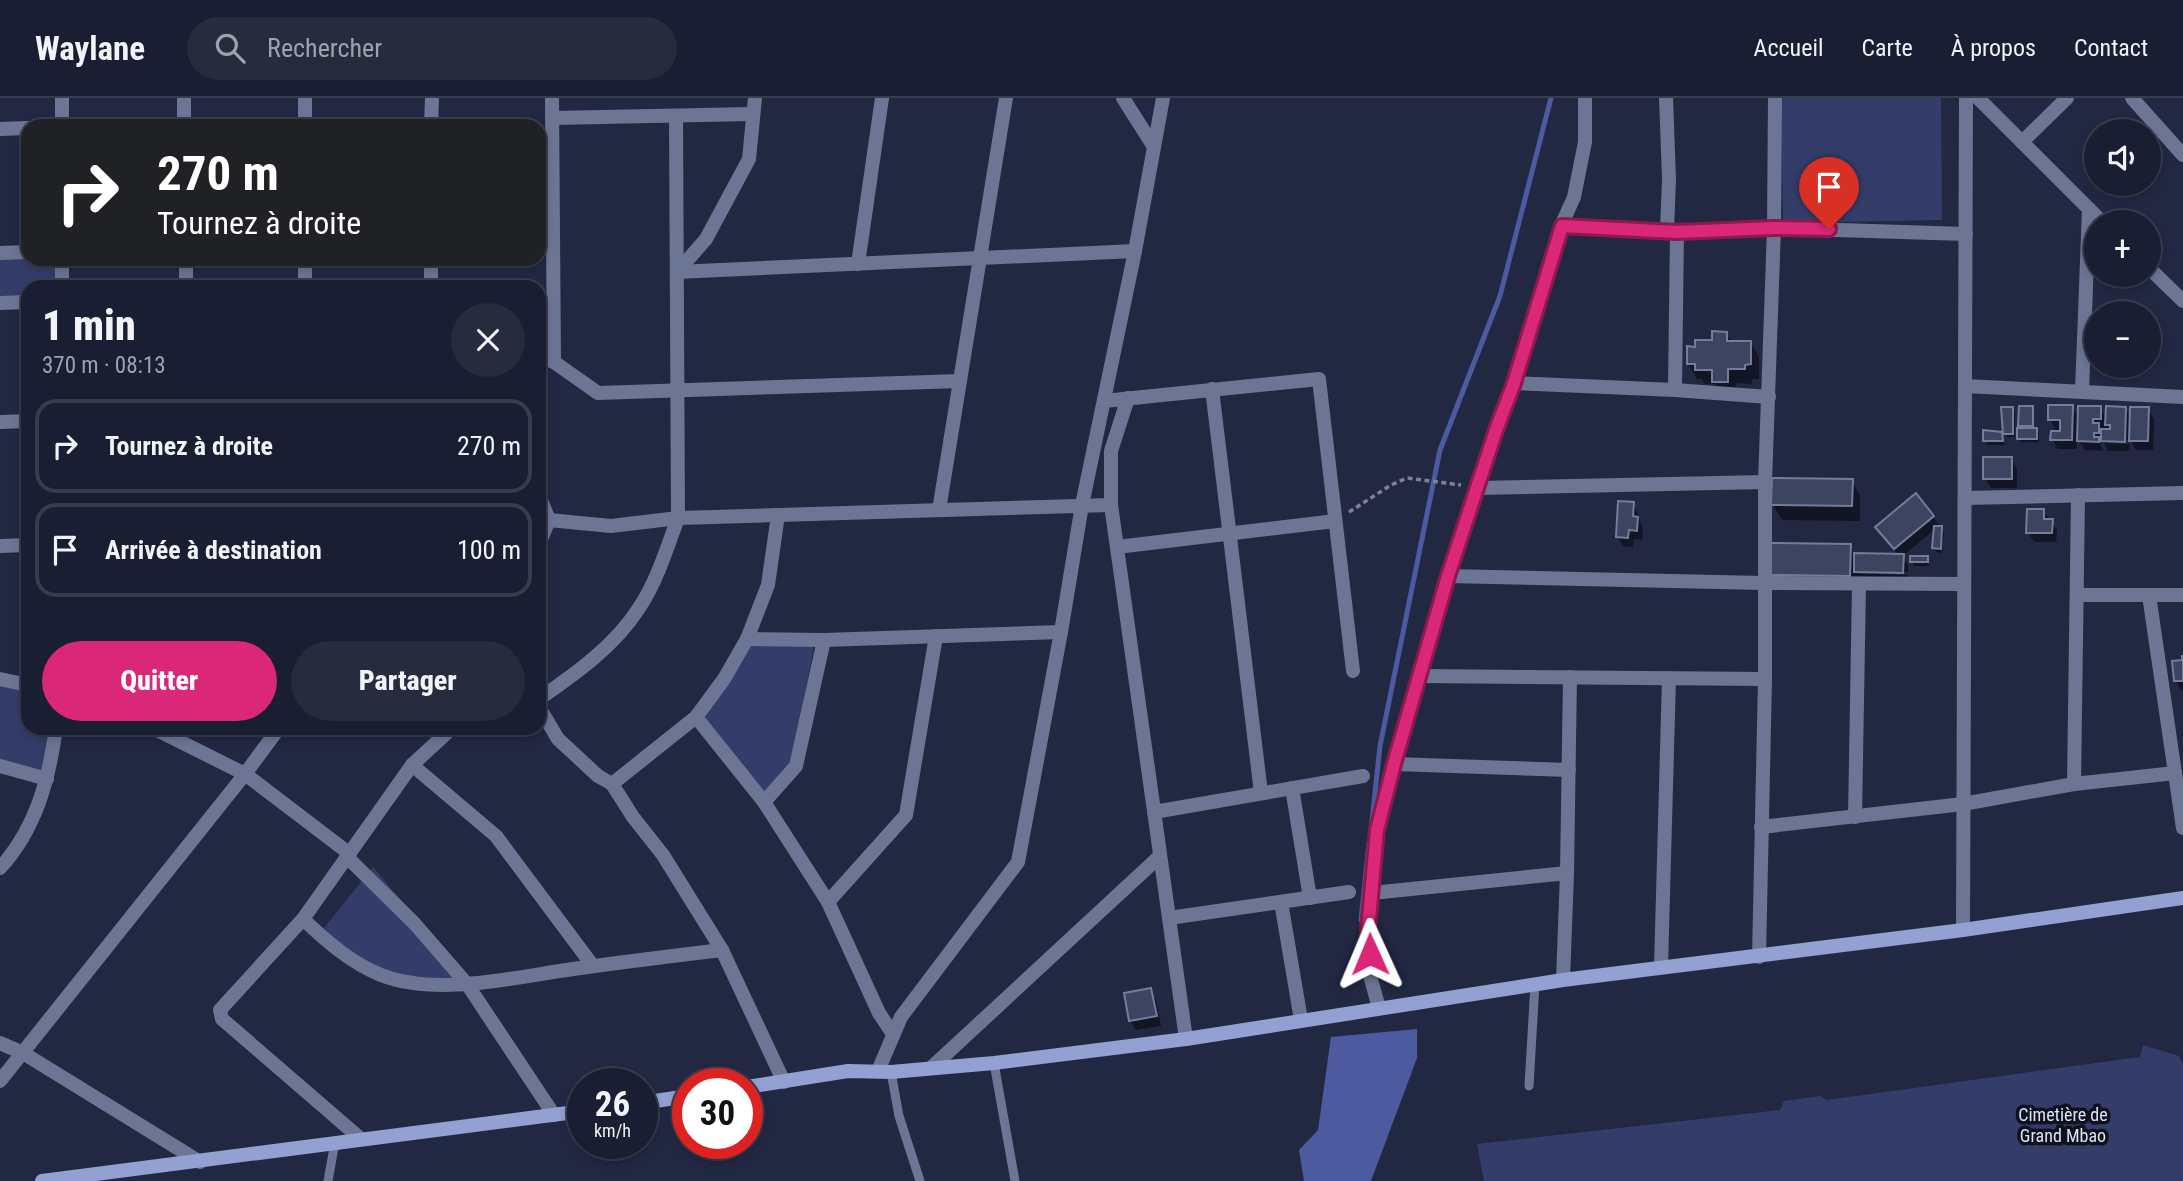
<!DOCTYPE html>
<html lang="fr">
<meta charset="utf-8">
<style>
:root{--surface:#1a1e32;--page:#272b3e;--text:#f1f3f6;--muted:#9fa2ac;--line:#383c4d;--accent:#db2777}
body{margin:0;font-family:"Roboto Condensed",sans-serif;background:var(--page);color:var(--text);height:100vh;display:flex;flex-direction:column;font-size:26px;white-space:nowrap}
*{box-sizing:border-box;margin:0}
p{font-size:23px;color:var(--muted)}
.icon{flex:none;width:38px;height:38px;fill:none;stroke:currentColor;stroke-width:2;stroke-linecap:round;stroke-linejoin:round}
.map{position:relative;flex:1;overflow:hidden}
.drawer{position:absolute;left:21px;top:182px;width:525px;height:455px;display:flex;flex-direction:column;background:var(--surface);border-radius:21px;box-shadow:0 4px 10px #0003,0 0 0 2px var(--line)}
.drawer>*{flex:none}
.guide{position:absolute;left:21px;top:21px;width:525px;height:147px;border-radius:21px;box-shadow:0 4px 10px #0003,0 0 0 2px var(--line);background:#202124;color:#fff;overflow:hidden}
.buttons{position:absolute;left:2084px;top:21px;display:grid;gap:14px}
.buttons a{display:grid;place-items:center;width:77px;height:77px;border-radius:50%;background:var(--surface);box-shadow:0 4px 10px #0003,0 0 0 2px var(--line);font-size:35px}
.speed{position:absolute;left:567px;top:970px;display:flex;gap:14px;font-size:35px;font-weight:700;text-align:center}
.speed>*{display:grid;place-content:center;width:91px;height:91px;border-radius:50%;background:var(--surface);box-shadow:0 4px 10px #0003,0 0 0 2px var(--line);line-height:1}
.speed small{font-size:18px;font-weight:400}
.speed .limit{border:10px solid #d22;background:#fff;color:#111}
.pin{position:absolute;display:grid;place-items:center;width:60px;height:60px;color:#fff;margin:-72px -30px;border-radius:50% 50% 50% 0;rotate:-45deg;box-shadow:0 0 7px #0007}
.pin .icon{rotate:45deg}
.me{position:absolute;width:77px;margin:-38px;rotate:359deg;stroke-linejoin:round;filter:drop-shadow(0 0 5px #0008)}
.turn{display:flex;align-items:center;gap:24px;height:147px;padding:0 21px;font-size:32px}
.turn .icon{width:91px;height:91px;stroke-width:2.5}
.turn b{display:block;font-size:49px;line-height:60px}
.round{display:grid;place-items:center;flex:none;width:74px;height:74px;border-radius:37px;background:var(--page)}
.overview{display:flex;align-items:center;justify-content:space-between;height:119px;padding:0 21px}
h1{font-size:42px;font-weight:800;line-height:52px}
.button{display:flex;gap:14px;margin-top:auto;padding:14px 21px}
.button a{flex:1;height:80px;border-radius:42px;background:var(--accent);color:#fff;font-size:28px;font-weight:800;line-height:80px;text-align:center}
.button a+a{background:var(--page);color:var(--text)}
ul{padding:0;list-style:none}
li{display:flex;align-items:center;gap:21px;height:94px;margin:0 14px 10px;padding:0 7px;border:4px solid var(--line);border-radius:21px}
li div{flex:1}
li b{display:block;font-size:26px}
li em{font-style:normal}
header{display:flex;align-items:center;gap:42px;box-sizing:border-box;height:98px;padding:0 35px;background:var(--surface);border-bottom:2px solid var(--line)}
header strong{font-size:33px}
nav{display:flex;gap:38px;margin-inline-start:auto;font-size:24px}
.search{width:490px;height:63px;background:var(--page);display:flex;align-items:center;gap:18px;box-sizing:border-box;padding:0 24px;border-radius:38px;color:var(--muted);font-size:26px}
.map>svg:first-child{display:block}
</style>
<header>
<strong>Waylane</strong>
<div class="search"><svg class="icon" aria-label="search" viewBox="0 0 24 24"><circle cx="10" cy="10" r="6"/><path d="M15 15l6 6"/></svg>Rechercher</div>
<nav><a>Accueil</a><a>Carte</a><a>À propos</a><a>Contact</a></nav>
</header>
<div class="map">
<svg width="2183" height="1083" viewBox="0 0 2183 1083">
<rect width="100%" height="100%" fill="#222842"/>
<!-- green -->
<g fill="#343d6a">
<polygon points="1781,0 1941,0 1942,122 1783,125"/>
<polygon points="0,154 28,161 58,161 59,189 28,189 28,204 0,205"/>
<polygon points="752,539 815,542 792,666 766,701 699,619"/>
<polygon points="0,583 28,588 28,630 52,630 44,681 0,669"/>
<polygon points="373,769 468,881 423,883 382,875 320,835"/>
<polygon points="2143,947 2179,958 2183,967 2183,1083 1484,1083 1477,1046 1780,1012 1784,1003 1820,998 1827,1002 2140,959"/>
</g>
<!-- water -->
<polygon fill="#4c5a9f" points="1417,931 1417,960 1371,1083 1304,1083 1299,1052 1318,1032 1331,939"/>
<!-- shadow -->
<g fill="#0007">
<polygon points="1726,235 1731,244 1750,244 1759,259 1759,281 1752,281 1752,286 1736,285 1735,298 1722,298 1715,286 1705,286 1702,281 1697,281 1688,266 1696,250 1714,244"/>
<polygon points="2032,309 2034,314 2034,332 2039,336 2039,344 2021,344 2019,340 2022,332 2020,328"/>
<polygon points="2072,309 2080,322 2100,310 2107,322 2125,310 2131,321 2148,311 2154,321 2153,352 2136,352 2132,346 2134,342 2106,342 2106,345 2130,346 2129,353 2108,353 2104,344 2100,344 2103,353 2085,352 2077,340 2077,351 2058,351 2052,341 2057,335 2050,322"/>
<polygon points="2012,311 2015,315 2015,339 2007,339 2005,335"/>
<polygon points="2000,335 2005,347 1988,347 1985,342"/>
<polygon points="2011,361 2017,371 2017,390 1991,390 1985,380"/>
<polygon points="1852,383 1860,398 1860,423 1782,422 1773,407"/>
<polygon points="1633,405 1643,430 1642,442 1634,441 1633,449 1623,448 1618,439"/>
<polygon points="2043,413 2057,432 2056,444 2034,444 2028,434"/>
<polygon points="1933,419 1944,434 1942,455 1936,454 1934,450 1935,431 1903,458 1908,468 1908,474 1858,472 1858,475 1908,477 1908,484 1861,483 1858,478 1858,492 1781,491 1772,476 1850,448 1854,456 1899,458 1877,429"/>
<polygon points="1927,460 1929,468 1914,468 1912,463"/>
<polygon points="2183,564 2183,592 2181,593 2176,583"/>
<polygon points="1150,892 1156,902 1161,928 1136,932 1130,923"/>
</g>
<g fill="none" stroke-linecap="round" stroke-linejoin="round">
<!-- stream -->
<g stroke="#4c5a9f" stroke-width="5">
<polyline points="1371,732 1380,648 1440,352 1500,198 1551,0"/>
<polyline points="1361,822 1369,745"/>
</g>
</g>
<!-- building -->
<g fill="#3d4460" stroke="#747c9b" stroke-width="2">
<polygon points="1712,233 1727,234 1727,243 1751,243 1751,266 1745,267 1745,271 1728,271 1728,284 1712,284 1712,272 1695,272 1695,266 1687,266 1687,248 1695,249 1695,242 1712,242"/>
<polygon points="2048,307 2073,307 2072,342 2050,342 2051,333 2060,333 2060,322 2048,322"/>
<polygon points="2019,308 2033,308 2033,328 2018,328"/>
<polygon points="2078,308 2101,308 2101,321 2093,321 2093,325 2099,325 2099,335 2094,335 2094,339 2099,339 2099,344 2077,343"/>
<polygon points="2106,308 2126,309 2125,344 2101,343 2101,331 2110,331 2110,327 2105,327"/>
<polygon points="2001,309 2013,309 2013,336 2003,336"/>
<polygon points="2130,309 2149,309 2148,343 2129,343"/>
<rect x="2017" y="330" width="20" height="11"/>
<polygon points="1983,332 2002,334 2003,343 1983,343"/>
<rect x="1983" y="359" width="29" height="22"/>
<polygon points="1772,380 1853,381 1852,408 1771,407"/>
<polygon points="1916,395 1934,418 1894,451 1875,429"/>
<polygon points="1618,403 1634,404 1633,418 1638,419 1637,433 1629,432 1628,440 1616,439"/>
<polygon points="2027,411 2044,411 2044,421 2053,421 2052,435 2026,435"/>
<polygon points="1934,428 1942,428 1941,451 1932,450"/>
<polygon points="1771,445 1851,446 1850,478 1770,477"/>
<polygon points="1854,455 1904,456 1903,475 1854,474"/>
<rect x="1910" y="458" width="18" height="6"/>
<polygon points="2182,558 2183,558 2183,583 2174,583 2172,563 2182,562"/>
<polygon points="1151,890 1157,918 1129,923 1124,895"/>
</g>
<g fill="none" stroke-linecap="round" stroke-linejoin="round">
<!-- path -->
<polyline stroke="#7c8197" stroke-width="3.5" stroke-dasharray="5 3.5" stroke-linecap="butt" points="1349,414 1391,387 1407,380 1461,387"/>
<!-- lane -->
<g stroke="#6d7595" stroke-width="9">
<polyline points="994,965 1015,1083"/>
<polyline points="891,974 899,1018 920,1083"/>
<polyline points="1529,988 1535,886"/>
<polyline points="328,1083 335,1044"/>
</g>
<!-- street -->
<g stroke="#6d7595" stroke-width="14">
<polyline points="62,0 62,28"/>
<polyline points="184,0 184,28"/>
<polyline points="305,0 305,28"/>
<polyline points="552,0 554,264"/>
<polyline points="1123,0 1154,49"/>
<polyline points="1666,0 1669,81 1667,133"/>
<polyline points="1978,0 2102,124"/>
<polyline points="2132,0 2183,57"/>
<polyline points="552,20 752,16"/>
<polyline points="431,28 432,0"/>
<polyline points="0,31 28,30"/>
<polyline points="2022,44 2067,0"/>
<polyline points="1561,128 1677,134 1774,130 1966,136"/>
<polyline points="0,155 28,154"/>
<polyline points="186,161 186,189"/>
<polyline points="305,161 305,189"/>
<polyline points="858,166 882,0"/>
<polyline points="2149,170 2183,203"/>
<polyline points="677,174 1135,153"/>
<polyline points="677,174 706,141 749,61 755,0"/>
<polyline points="62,189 62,161"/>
<polyline points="431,189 431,161"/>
<polyline points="0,205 28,204"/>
<polyline points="539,258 554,264 598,295 960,283"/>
<polyline points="1514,285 1675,292 1769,299"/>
<polyline points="1965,288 2183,299"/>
<polyline points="1212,291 1261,695"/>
<polyline points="1675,292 1677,134"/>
<polyline points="2082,293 2089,111"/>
<polyline points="1128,300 1111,353 1111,407 1186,941"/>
<polyline points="1104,303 1319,281 1353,573"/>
<polyline points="0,324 28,323"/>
<polyline points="1478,390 1765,384"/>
<polyline points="539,397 549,422 539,446"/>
<polyline points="1965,400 2183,395"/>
<polyline points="939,412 1006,0"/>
<polyline points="549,422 611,428 678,420 1111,407"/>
<polyline points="0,448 28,447"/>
<polyline points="1117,449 1335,423"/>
<polyline points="1448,478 1763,485 1964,486"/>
<polyline points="2077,497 2183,497"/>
<polyline points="2149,497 2183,730"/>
<polyline points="747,541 824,542 1061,534"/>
<polyline points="1420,578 1765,581"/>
<polyline points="0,581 28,587"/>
<path d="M539,601C575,576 615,548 639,510C657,483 667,450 678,420L676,18"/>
<polyline points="539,609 558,641 598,678 612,686 633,719 663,757 722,852 784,984"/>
<polyline points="696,619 764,704 828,804 879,915 893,936"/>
<polyline points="153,630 245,676 350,756"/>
<polyline points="1394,666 1569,672"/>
<polyline points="412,667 496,738 593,868"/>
<polyline points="0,668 47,681"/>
<polyline points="612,686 696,619 724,581 747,541 768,487 778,417"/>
<polyline points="2074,686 2078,397"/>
<polyline points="1292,690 1310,800"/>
<polyline points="764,704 796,668 824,542"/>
<polyline points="1154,714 1363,678"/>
<polyline points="1855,719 1859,487"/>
<polyline points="1761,729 1963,706 2074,686 2175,675"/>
<polyline points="347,759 414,825 467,886 554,1017"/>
<path d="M0,770C36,731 49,681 56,630"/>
<polyline points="1372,795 1567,775"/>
<polyline points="828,804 906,717 936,538"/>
<polyline points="1281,804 1301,922"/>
<polyline points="1169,820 1349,794"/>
<path d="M303,821C326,843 351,865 381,877C437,899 515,879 573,871C622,864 672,858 722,852"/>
<polyline points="1963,832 1966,0"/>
<polyline points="1759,859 1765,581 1765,384 1774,130 1775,0"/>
<polyline points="1661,869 1669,580"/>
<polyline points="1563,882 1567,775 1570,579"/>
<polyline points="1379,910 1371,881 1369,832 1377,732 1448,478 1496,332 1514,285 1561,128 1574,99 1585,44 1585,0"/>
<polyline points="0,945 23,955 200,1064"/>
<polyline points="931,970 1160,758"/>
<polyline points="878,973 901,919 1018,764 1061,534 1082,407 1135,153 1163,0"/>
<polyline points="0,983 245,676 279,630"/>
<polyline points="361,1041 222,921 220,912 303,821 412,667 452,630"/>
</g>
<!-- secondary -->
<g stroke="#92a0d2" stroke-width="14">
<polyline points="747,989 848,973 891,974 994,965 1186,941 1563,882 1963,832 2183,800"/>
<polyline points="642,1005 688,998"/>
<polyline points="42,1083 583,1013"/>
</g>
</g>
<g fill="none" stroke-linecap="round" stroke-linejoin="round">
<!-- route casing -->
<g stroke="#8e194d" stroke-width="18">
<polyline id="route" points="1370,856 1368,832 1377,732 1394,666 1448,478 1496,332 1514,285 1562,128 1677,134 1774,130 1829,131"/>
</g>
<!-- route -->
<use href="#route" stroke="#db2777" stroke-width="12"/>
</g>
<g text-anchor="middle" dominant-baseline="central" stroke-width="7" stroke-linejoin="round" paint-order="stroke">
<!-- park labels -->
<g font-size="18" fill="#dce2f6" stroke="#0f121d">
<text x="2063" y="1016">Cimetière de<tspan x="2063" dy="21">Grand Mbao</tspan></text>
</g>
</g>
</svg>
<div class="buttons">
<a><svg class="icon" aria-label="sound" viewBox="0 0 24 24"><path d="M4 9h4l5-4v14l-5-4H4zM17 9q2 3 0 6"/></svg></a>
<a>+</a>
<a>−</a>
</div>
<div class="speed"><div>26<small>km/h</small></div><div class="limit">30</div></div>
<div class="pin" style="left:1829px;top:131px;background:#d93025"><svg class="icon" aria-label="arrive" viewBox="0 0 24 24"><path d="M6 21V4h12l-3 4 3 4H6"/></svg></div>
<svg class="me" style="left:1370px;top:856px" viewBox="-20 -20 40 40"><path d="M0-17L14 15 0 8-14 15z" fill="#db2777" stroke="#fff" stroke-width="4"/></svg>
<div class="guide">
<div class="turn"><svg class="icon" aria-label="right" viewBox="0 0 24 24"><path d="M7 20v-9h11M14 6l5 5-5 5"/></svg><div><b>270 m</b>Tournez à droite</div></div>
</div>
<section class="drawer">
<div class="overview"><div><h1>1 min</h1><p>370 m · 08:13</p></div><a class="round"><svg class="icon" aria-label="close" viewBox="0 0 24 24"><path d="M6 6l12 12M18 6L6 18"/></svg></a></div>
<ul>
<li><svg class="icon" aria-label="right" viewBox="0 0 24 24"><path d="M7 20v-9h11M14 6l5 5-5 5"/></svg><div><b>Tournez à droite</b></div><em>270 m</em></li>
<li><svg class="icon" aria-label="arrive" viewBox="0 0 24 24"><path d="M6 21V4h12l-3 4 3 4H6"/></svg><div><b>Arrivée à destination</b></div><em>100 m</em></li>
</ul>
<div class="button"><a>Quitter</a><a>Partager</a></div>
</section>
</div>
